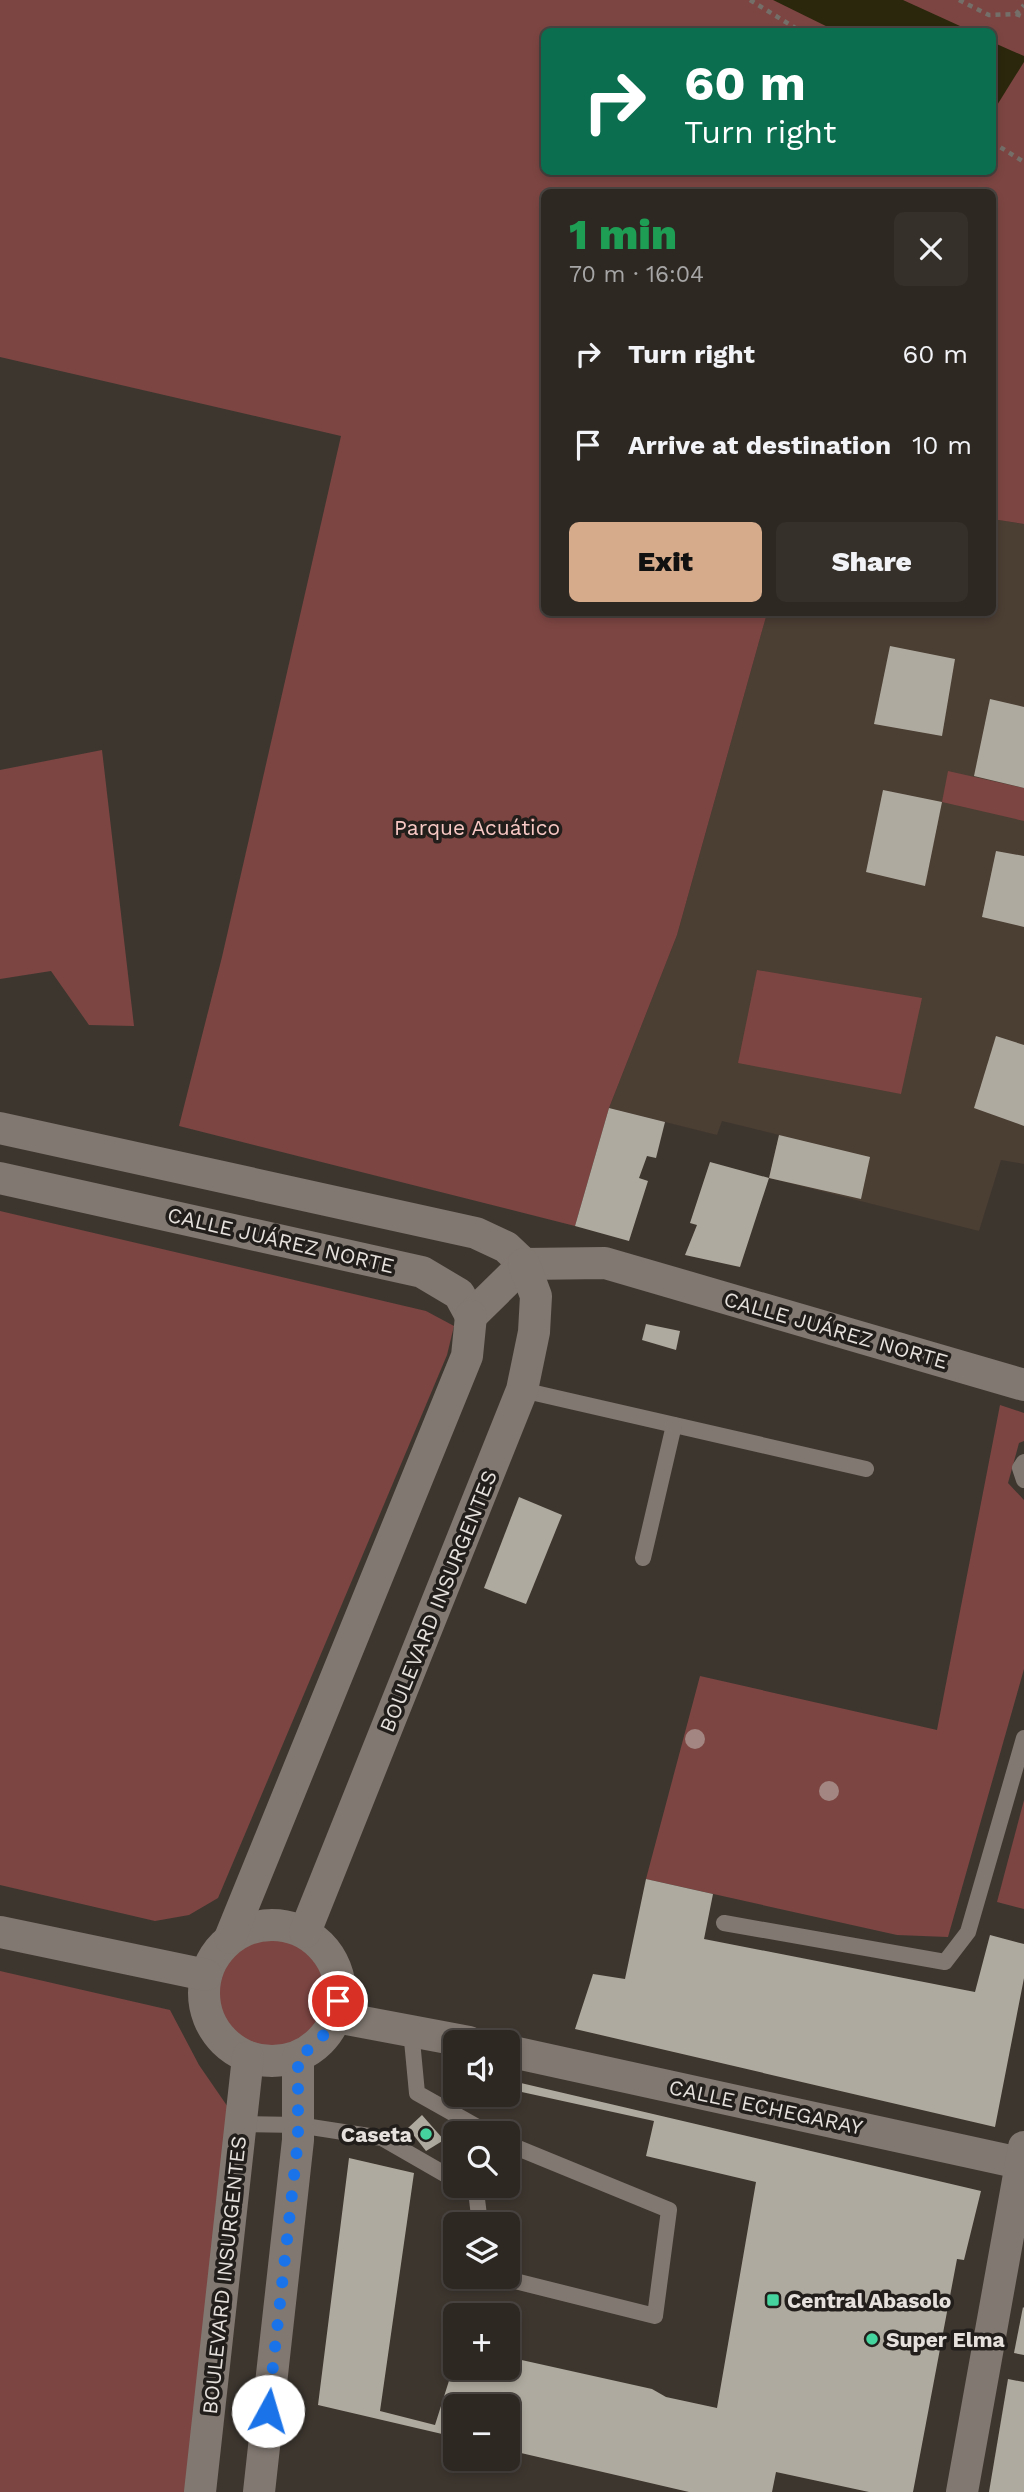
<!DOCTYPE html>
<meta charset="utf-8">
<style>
:root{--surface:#2e2823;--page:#36302b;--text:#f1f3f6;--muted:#a7a6a6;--line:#494441;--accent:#d6ab8b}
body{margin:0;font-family:"Work Sans",sans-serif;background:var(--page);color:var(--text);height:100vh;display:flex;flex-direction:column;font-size:26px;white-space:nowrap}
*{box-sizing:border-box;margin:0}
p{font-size:23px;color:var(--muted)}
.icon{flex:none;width:38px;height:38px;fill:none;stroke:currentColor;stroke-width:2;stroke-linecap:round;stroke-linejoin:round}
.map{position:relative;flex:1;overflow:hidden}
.panel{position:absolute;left:541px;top:189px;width:455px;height:427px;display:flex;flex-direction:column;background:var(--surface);border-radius:10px;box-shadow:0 4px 10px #0003,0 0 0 2px var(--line)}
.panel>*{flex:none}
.top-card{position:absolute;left:541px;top:28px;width:455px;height:147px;border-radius:10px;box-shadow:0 4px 10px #0003,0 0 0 2px var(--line);background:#0b6e4f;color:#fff;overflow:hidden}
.tools{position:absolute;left:443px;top:2030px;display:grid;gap:14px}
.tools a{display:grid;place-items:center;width:77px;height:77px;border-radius:10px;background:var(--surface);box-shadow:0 4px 10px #0003,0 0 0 2px var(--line);font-size:35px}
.pin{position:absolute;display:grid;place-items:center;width:60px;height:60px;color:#fff;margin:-30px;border:4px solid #fff;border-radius:50%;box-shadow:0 2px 7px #0007}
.me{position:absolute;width:77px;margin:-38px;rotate:6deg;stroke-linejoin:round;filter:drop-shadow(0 0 5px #0008)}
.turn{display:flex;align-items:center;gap:24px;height:147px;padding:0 28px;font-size:32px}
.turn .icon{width:91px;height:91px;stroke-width:2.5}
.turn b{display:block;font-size:49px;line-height:60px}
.round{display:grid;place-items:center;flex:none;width:74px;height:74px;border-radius:10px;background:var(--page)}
.headline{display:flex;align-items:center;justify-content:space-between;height:119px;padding:0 28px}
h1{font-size:42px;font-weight:800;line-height:52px;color:#1e9e55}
.action{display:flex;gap:14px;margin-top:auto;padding:14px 28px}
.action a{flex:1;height:80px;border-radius:10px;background:var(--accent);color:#111;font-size:28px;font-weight:800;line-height:80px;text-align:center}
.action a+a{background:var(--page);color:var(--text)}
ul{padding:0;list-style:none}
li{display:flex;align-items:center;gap:21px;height:91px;padding:0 28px}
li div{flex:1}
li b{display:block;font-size:26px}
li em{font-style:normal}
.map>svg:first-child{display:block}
</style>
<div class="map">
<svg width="1024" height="2492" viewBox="0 0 1024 2492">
<rect width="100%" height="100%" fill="#3d362f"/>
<!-- built -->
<polygon fill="#4b3e33" points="992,519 1024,524 1024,1164 1001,1160 979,1231 769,1178 779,1135 722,1121 717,1135 609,1108 677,935 767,613 992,612"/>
<!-- green -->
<g fill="#7c4542" fill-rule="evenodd">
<path d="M0,0H1024V524L992,519V192H544V612L767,613L677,935L609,1108L575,1226L179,1126L222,957L341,436L0,357ZM544,32H992V172H544Z"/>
<polygon points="102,750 134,1026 89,1025 51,971 0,979 0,770"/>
<polygon points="948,771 1024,788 1024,821 942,802"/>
<polygon points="757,970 922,998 901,1094 738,1063"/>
<polygon points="0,1211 426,1311 454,1326 447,1355 218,1898 189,1915 155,1921 0,1885"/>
<polygon points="1000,1405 1024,1413 1024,1441 1019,1443 1008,1483 1024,1500 1024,1669 948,1937 897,1935 646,1879 700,1676 937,1730"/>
<polygon points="1024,1800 1024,1909 997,1902"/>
<circle cx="273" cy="1992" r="56"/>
<polygon points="0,1971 170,2010 199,2065 232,2113 187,2492 0,2492"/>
</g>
<!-- water -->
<g fill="#2a270d">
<polygon points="773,0 903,0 971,31 836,31"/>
<polygon points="992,42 1024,56 1024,62 994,110"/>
</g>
<!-- building -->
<g fill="#afaa9f">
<polygon points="890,646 955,659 942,736 874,724"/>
<polygon points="990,699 1024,707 1024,788 974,776"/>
<polygon points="883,790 942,802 925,886 866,872"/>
<polygon points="996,851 1024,856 1024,927 982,917"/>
<polygon points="996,1036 1024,1045 1024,1126 974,1108"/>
<polygon points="609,1108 665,1122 656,1158 647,1156 639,1178 648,1181 629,1241 575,1226"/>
<polygon points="779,1135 870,1157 861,1199 769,1178"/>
<polygon points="710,1162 769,1178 740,1267 685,1255 697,1225 690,1223"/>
<polygon points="646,1324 680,1331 676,1350 642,1340"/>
<polygon points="519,1497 562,1515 526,1604 484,1588"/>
<polygon points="646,1879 713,1894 704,1939 975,1992 990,1935 1024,1944 1024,1978 995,2127 575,2029 593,1974 625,1979"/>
<polygon points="508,2080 981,2191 964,2260 957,2259 913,2492 869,2492 776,2472 772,2492 689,2492 508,2450 508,2406 455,2406 455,2437 318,2405 349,2158 414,2173 380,2411 435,2425 453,2368 508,2368 508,2357 652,2389 666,2397 717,2408 756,2182 646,2156 654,2121 508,2089"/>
<polygon points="422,2115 444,2140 426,2151 408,2128"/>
<polygon points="1023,2307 1024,2308 1024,2355 1014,2353"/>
<polygon points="1008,2379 1024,2382 1024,2492 989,2492"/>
</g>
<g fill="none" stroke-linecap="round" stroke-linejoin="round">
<!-- path -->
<g stroke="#756f69" stroke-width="4.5" stroke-dasharray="5 5" stroke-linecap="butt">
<polyline points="750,0 802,32"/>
<polyline points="959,0 989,15 1016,14 1024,5"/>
<polyline points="1016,14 1024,17"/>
<polyline points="992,142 1024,162"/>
</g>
<!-- service -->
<g stroke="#817871" stroke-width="16">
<polyline points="522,1390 866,1469"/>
<polyline points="1024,1462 1020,1468 1024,1480"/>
<polyline points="643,1558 674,1425"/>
<polyline points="724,1923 945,1962 968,1932 1024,1738"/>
<polyline points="411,2030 417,2093 488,2133"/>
<polyline points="241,2124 298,2125 382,2138 455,2180"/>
<polyline points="466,2186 476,2191 480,2224"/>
<polyline points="499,2277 655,2316 669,2210 508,2144"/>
</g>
<!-- minor -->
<g stroke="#817871" stroke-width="32">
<polyline points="0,1128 476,1233 506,1247 524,1264 605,1263 1024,1385"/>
<polyline points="0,1178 422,1272 459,1294 471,1316"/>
<polyline points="471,1316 524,1264"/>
<circle cx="272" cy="1993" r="68"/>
<polyline points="0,1932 206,1975"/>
<polyline points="305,1932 522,1390 534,1332 536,1296 524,1264"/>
<polyline points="230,1938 467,1356 471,1316"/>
<polyline points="336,2017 469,2042"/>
<polyline points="508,2051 1024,2164"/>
<polyline points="200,2492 248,2057"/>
<polyline points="259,2492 298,2140 298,2057"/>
<polyline points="962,2492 1024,2147"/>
</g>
</g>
<!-- trees -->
<g fill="#a38681">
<circle cx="695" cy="1739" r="10"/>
<circle cx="829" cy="1791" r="10"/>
</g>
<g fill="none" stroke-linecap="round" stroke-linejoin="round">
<!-- route -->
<path stroke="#1a73e8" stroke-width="12" stroke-dasharray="0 21.6" d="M268,2411L298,2140V2057C320,2042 334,2028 338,2001"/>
</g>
<!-- markers -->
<g fill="#46d49e" stroke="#211e1b" stroke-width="2.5">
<circle cx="426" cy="2134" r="7"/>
<rect x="766" y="2293" width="14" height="14" rx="3.5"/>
<circle cx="872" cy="2339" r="7"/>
</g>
<g text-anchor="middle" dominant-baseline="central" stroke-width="7" stroke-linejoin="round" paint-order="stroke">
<!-- park labels -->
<g font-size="21" fill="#f7c8c4" stroke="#211e1b">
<text x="477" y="827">Parque Acuático</text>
</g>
<!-- street labels -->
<g font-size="21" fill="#e6e1dd" stroke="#211e1b">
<text transform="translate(281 1240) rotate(13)">CALLE JUÁREZ NORTE</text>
<text transform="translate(836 1330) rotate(16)">CALLE JUÁREZ NORTE</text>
<text transform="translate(438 1601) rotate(-68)">BOULEVARD INSURGENTES</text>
<text transform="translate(766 2107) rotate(12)">CALLE ECHEGARAY</text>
<text transform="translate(224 2275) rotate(-84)">BOULEVARD INSURGENTES</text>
</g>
<!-- poi labels -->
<g font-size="21" font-weight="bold" fill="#e6e1dd" stroke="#211e1b" text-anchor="start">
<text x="412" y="2134" text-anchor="end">Caseta</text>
<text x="787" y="2300">Central Abasolo</text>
<text x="886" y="2339">Super Elma</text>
</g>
</g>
</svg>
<div class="tools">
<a><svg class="icon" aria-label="sound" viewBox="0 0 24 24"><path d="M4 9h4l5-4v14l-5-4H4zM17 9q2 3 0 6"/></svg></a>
<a><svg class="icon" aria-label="search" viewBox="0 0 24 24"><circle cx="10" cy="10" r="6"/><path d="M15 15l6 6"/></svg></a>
<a><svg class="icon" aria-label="layers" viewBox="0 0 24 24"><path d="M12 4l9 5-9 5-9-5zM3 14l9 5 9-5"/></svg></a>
<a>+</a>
<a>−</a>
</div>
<div class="pin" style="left:338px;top:2001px;background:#d93025"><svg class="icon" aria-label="arrive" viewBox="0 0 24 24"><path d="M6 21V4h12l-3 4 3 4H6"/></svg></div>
<svg class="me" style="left:268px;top:2411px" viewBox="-20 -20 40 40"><circle r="19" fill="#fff"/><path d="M0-13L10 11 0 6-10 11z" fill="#1a73e8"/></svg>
<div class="top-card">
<div class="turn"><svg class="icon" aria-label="right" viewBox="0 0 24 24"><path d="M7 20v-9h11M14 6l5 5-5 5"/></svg><div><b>60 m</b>Turn right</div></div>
</div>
<section class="panel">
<div class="headline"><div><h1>1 min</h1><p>70 m · 16:04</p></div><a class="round"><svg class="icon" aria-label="close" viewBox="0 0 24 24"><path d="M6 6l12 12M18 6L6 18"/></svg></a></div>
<ul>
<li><svg class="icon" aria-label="right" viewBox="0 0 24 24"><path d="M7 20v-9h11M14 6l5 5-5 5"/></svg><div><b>Turn right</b></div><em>60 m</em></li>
<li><svg class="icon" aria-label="arrive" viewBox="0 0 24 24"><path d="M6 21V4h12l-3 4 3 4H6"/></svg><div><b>Arrive at destination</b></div><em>10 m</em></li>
</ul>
<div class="action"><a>Exit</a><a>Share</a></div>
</section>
</div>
